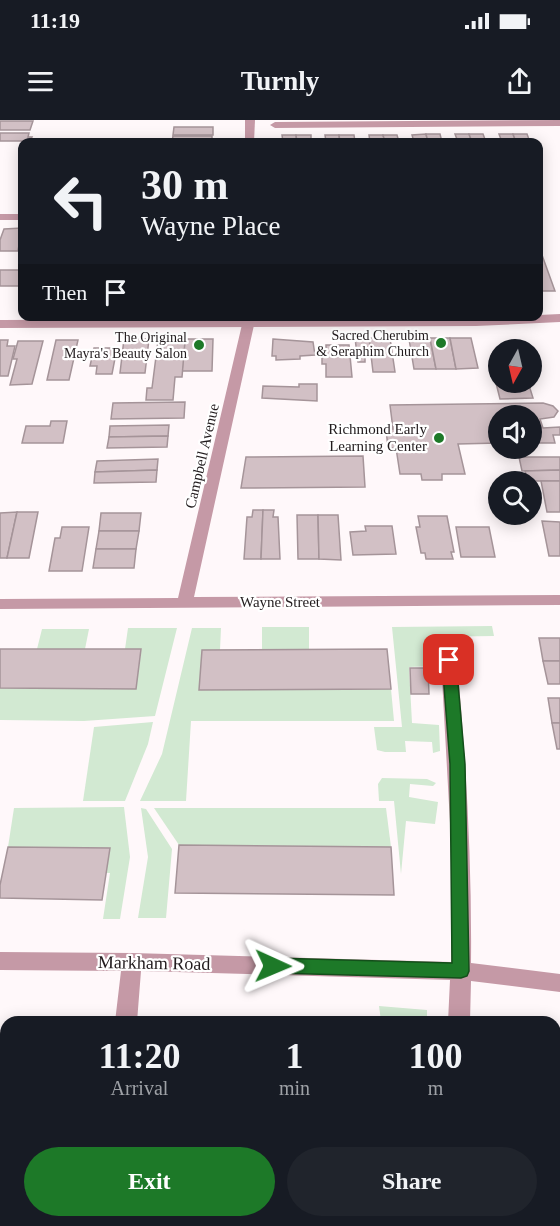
<!DOCTYPE html>
<style>
:root{--surface:#171b24;--page:#20242c;--text:#f1f3f6;--muted:#9ea1a6;--accent:#1d7928}
body{margin:0;font-family:"Times New Roman",serif;background:var(--page);color:var(--text);height:100vh;display:flex;flex-direction:column;font-size:22px;white-space:nowrap}
*{box-sizing:border-box;margin:0}
p{font-size:20px;color:var(--muted)}
.icon{flex:none;width:33px;height:33px;fill:none;stroke:currentColor;stroke-width:2;stroke-linecap:round;stroke-linejoin:round}
.map{position:relative;flex:1;overflow:hidden}
.sheet{position:absolute;left:0px;top:896px;width:561px;height:212px;display:flex;flex-direction:column;background:var(--surface);border-radius:18px 18px 0 0;box-shadow:0 3px 15px #0003}
.sheet>*{flex:none}
.top-card{position:absolute;left:18px;top:18px;width:525px;height:183px;border-radius:12px;box-shadow:0 3px 15px #0003;background:#171b24;color:var(--text);overflow:hidden}
.needle{width:39px;rotate:188deg}
.tools{position:absolute;left:488px;top:219px;display:grid;gap:12px}
.tools a{display:grid;place-items:center;width:54px;height:54px;border-radius:50%;background:var(--surface);box-shadow:0 3px 15px #0003;font-size:30px}
.pin{position:absolute;display:grid;place-items:center;width:51px;height:51px;color:#fff;margin:-26px;border-radius:12px;box-shadow:0 3px 9px #0006}
.me{position:absolute;width:66px;margin:-33px;rotate:91deg;stroke-linejoin:round;filter:drop-shadow(0 0 4px #0008)}
.turn{display:flex;align-items:center;gap:21px;height:126px;padding:0 24px;font-size:27px}
.turn .icon{width:78px;height:78px;stroke-width:2.5}
.turn b{display:block;font-size:42px;line-height:51px}
.then{display:flex;align-items:center;height:57px;padding:0 24px;background:#0003;gap:12px;font-size:22px}
.eta{display:flex;justify-content:space-evenly;align-items:center;height:102px;text-align:center}
.eta b{font-size:36px;font-weight:800;line-height:42px}
.action{display:flex;gap:12px;margin-top:auto;padding:12px 24px}
.action a{flex:1;height:69px;border-radius:36px;background:var(--accent);color:#fff;font-size:24px;font-weight:800;line-height:69px;text-align:center}
.action a+a{background:var(--page);color:var(--text)}
.status{display:flex;justify-content:space-between;align-items:center;height:42px;padding:0 30px;background:var(--surface);direction:ltr}
.status svg{height:16px;fill:currentColor}
header{display:flex;justify-content:space-between;align-items:center;height:78px;padding:0 24px;background:var(--surface);font-size:27px;font-weight:800}
.map>svg:first-child{display:block}
</style>
<div class="status"><b>11:19</b><svg viewBox="0 0 49 12"><path d="M0 12V9h3v3zM5 12V6h3v6zM10 12V3h3v9zM15 12V0h3v12zM26 1h20v11H26zM47 4h2v5h-2z"/></svg></div>
<header><svg class="icon" aria-label="menu" viewBox="0 0 24 24"><path d="M4 6h16M4 12h16M4 18h16"/></svg>Turnly<svg class="icon" aria-label="share" viewBox="0 0 24 24"><path d="M12 15V3M7 8l5-5 5 5M5 13v7h14v-7"/></svg></header>
<div class="map">
<svg width="560" height="1106" viewBox="0 0 560 1106">
<rect width="100%" height="100%" fill="#fff8fa"/>
<!-- green -->
<g fill="#d2e9d2">
<polygon points="492,506 494,516 430,517 434,546 409,547 412,603 439,605 440,631 433,633 432,622 405,621 406,632 385,632 377,630 374,607 402,607 392,507"/>
<rect x="262" y="507" width="47" height="22"/>
<polygon points="128,508 177,508 155,596 84,601 0,600 0,568 136,569 141,530 125,529"/>
<polygon points="192,508 221,508 220,530 202,530 199,569 391,569 394,601 191,601 186,681 140,681 162,634"/>
<polygon points="42,509 89,509 85,529 37,529"/>
<polygon points="153,602 148,624 125,681 83,681 94,607"/>
<polygon points="382,658 427,659 436,663 433,666 410,664 409,677 438,682 435,704 406,701 401,754 394,681 379,681 378,664"/>
<polygon points="124,687 130,737 120,799 103,799 110,753 106,753 110,728 8,727 14,688"/>
<polygon points="141,688 146,689 172,729 166,798 138,798 148,737"/>
<polygon points="154,688 386,688 391,727 179,725"/>
<polygon points="379,886 427,890 427,901 381,901"/>
<rect x="0" y="974" width="6" height="57"/>
<polygon points="283,1101 353,1101 354,1106 283,1106"/>
</g>
<!-- building -->
<g fill="#d2c0c5" stroke="#a59499" stroke-width="1.5">
<polygon points="0,1 33,1 30,10 0,10"/>
<polygon points="174,7 213,7 213,15 173,15"/>
<polygon points="0,13 29,13 28,17 32,17 30,21 0,21"/>
<polygon points="426,14 428,22 414,22 412,15"/>
<polygon points="426,14 440,14 442,22 428,22"/>
<polygon points="455,14 469,14 472,22 458,22"/>
<polygon points="469,14 483,14 486,22 472,22"/>
<polygon points="499,14 513,14 516,22 502,22"/>
<polygon points="513,14 527,14 530,22 516,22"/>
<polygon points="282,15 296,15 297,22 283,22"/>
<polygon points="296,15 311,15 311,22 297,22"/>
<polygon points="325,15 339,15 340,22 326,22"/>
<polygon points="339,15 354,15 355,22 340,22"/>
<polygon points="369,15 383,15 385,22 370,22"/>
<polygon points="383,15 397,15 399,22 385,22"/>
<polygon points="173,16 212,16 212,22 172,22"/>
<polygon points="22,108 18,131 0,131 0,120 4,109"/>
<polygon points="538,124 555,171 538,171"/>
<rect x="0" y="150" width="22" height="16"/>
<polygon points="355,218 369,218 372,237 365,237 365,242 358,242"/>
<polygon points="369,218 390,218 395,252 373,252"/>
<polygon points="430,218 436,249 414,249 409,219"/>
<polygon points="430,218 450,218 456,249 436,249"/>
<polygon points="450,218 471,218 478,248 456,249"/>
<polygon points="124,219 149,219 145,253 120,253"/>
<polygon points="185,219 213,219 212,251 182,251"/>
<polygon points="273,219 313,222 315,235 300,236 300,239 276,240 276,236 272,236"/>
<polygon points="0,220 8,220 7,226 15,226 8,256 0,256"/>
<polygon points="56,220 78,220 69,260 47,260"/>
<polygon points="18,221 43,221 32,264 10,265 17,239 13,239"/>
<polygon points="158,221 185,221 182,257 175,257 173,280 146,280 147,268 152,268"/>
<polygon points="326,225 349,225 352,257 326,257 326,244 322,244 322,236 326,236"/>
<polygon points="94,228 117,228 112,254 96,254 97,246 90,246"/>
<polygon points="492,234 498,234 498,262 528,262 533,278 500,279 493,251 497,251"/>
<polygon points="299,264 317,264 317,281 262,278 263,266 299,267"/>
<polygon points="185,282 184,298 111,299 113,283"/>
<polygon points="543,283 553,286 558,291 554,297 540,299 543,308 560,307 560,315 553,315 555,323 531,323 531,296 498,296 498,323 458,324 465,354 442,354 442,360 422,360 421,354 400,354 396,328 388,328 386,309 393,309 390,285"/>
<polygon points="51,301 67,301 63,323 22,323 26,306 50,306"/>
<polygon points="169,305 168,316 109,317 110,306"/>
<polygon points="168,316 167,327 107,328 109,317"/>
<polygon points="363,336 365,367 241,368 246,337"/>
<polygon points="519,337 560,337 560,350 522,351"/>
<polygon points="158,339 157,350 95,352 97,341"/>
<polygon points="157,350 156,362 94,363 95,352"/>
<polygon points="560,350 560,361 528,361 525,351"/>
<polygon points="541,361 560,361 560,392 547,392"/>
<polygon points="253,390 263,390 261,439 244,439 247,397 252,397"/>
<polygon points="263,390 274,390 273,397 278,397 280,439 261,439"/>
<polygon points="17,392 7,438 0,438 0,393"/>
<polygon points="17,392 38,392 29,438 7,438"/>
<polygon points="101,393 141,393 139,411 99,411"/>
<polygon points="297,395 318,395 319,439 298,439"/>
<polygon points="318,395 338,395 341,440 319,439"/>
<polygon points="418,396 447,396 454,432 451,432 453,439 426,439 425,433 421,433 416,407 420,407"/>
<polygon points="542,401 560,402 560,436 549,436"/>
<polygon points="365,406 392,406 396,434 353,435 350,412 366,411"/>
<polygon points="62,407 89,407 82,451 49,451 55,418 60,418"/>
<polygon points="456,407 489,407 495,437 461,437"/>
<polygon points="99,411 139,411 136,429 96,429"/>
<polygon points="96,429 136,429 134,448 93,448"/>
<polygon points="539,518 560,518 560,541 543,541"/>
<polygon points="0,529 141,529 136,569 0,568"/>
<polygon points="387,529 391,569 199,570 202,530"/>
<polygon points="543,541 560,541 560,564 548,564"/>
<polygon points="410,548 428,548 429,574 411,574"/>
<polygon points="548,578 560,578 560,603 552,603"/>
<polygon points="552,603 560,603 560,629 557,629"/>
<polygon points="179,725 391,727 394,775 175,773"/>
<polygon points="8,727 110,728 102,780 0,778 0,765"/>
<rect x="0" y="913" width="6" height="61"/>
<polygon points="0,1042 6,1042 6,1063 0,1097"/>
<polygon points="215,1101 283,1101 283,1106 214,1106"/>
</g>
<g fill="none" stroke-linecap="round" stroke-linejoin="round">
<!-- minor -->
<g fill="#c599a6" fill-rule="evenodd">
<polygon points="245,0 255,0 254,22 245,22"/>
<polygon points="560,0 560,6 275,8 270,5 275,2"/>
<rect x="0" y="94" width="22" height="6"/>
<polygon points="244,196 256,196 194,477 560,475 560,485 0,489 0,479 178,478"/>
<path d="M449,534L455,536L457,540C466,641 472,742 471,843L560,854V872L471,861L470,902H448L450,860L141,851L137,902H115L121,851L0,850V832L132,833L451,842V721L441,540L443,536Z"/>
<rect x="95" y="1101" width="24" height="5"/>
<rect x="436" y="1101" width="24" height="5"/>
</g>
<!-- tertiary -->
<polygon fill="#c599a6" fill-rule="evenodd" points="560,194 560,202 476,206 0,208 0,200 476,198"/>
</g>
<!-- route -->
<polygon fill="#1d7928" stroke="#134f1a" stroke-width="1.5" points="449,535 456,540 465,644 469,851 467,856 461,858 273,853 267,851 264,846 267,841 273,838 452,843 450,644 442,540"/>
<!-- markers -->
<g fill="#1d7928" stroke="#fff" stroke-width="2">
<circle cx="441" cy="223" r="6"/>
<circle cx="199" cy="225" r="6"/>
<circle cx="439" cy="318" r="6"/>
</g>
<g text-anchor="middle" dominant-baseline="central" stroke-width="4.5" stroke-linejoin="round" paint-order="stroke">
<!-- far-poi labels -->
<g font-size="14" fill="#211b1d" stroke="#fff" text-anchor="end">
<text x="429" y="215">Sacred Cherubim<tspan x="429" dy="16">&amp; Seraphim Church</tspan></text>
<text x="187" y="217">The Original<tspan x="187" dy="16">Mayra's Beauty Salon</tspan></text>
</g>
<!-- poi labels -->
<g font-size="15" fill="#211b1d" stroke="#fff" text-anchor="end">
<text x="427" y="309">Richmond Early<tspan x="427" dy="17">Learning Center</tspan></text>
</g>
<!-- street labels -->
<g font-size="15" fill="#211b1d" stroke="#fff">
<text transform="translate(202 336) rotate(-77)">Campbell Avenue</text>
<text x="280" y="482">Wayne Street</text>
</g>
<!-- near-street labels -->
<g font-size="18" fill="#211b1d" stroke="#fff">
<text transform="translate(154 843) rotate(1)">Markham Road</text>
</g>
</g>
</svg>
<div class="tools">
<a><svg class="needle" viewBox="-14 -14 28 28"><path d="M0-13l5 13h-10z" fill="#e53935"/><path d="M0 13l5-13h-10z" fill="#9ea1a6"/></svg></a>
<a><svg class="icon" aria-label="sound" viewBox="0 0 24 24"><path d="M4 9h4l5-4v14l-5-4H4zM17 9q2 3 0 6"/></svg></a>
<a><svg class="icon" aria-label="search" viewBox="0 0 24 24"><circle cx="10" cy="10" r="6"/><path d="M15 15l6 6"/></svg></a>
</div>
<div class="pin" style="left:449px;top:540px;background:#d93025"><svg class="icon" aria-label="arrive" viewBox="0 0 24 24"><path d="M6 21V4h12l-3 4 3 4H6"/></svg></div>
<svg class="me" style="left:273px;top:846px" viewBox="-20 -20 40 40"><path d="M0-17L14 15 0 8-14 15z" fill="#1d7928" stroke="#fff" stroke-width="4"/></svg>
<div class="top-card">
<div class="turn"><svg class="icon" aria-label="left" viewBox="0 0 24 24"><path d="M17 20v-9H6M10 6l-5 5 5 5"/></svg><div><b>30 m</b>Wayne Place</div></div>
<div class="then">Then<svg class="icon" aria-label="arrive" viewBox="0 0 24 24"><path d="M6 21V4h12l-3 4 3 4H6"/></svg></div>
</div>
<section class="sheet">
<div class="eta">
<div><b>11:20</b><p>Arrival</p></div>
<div><b>1</b><p>min</p></div>
<div><b>100</b><p>m</p></div>
</div>
<div class="action"><a>Exit</a><a>Share</a></div>
</section>
</div>
